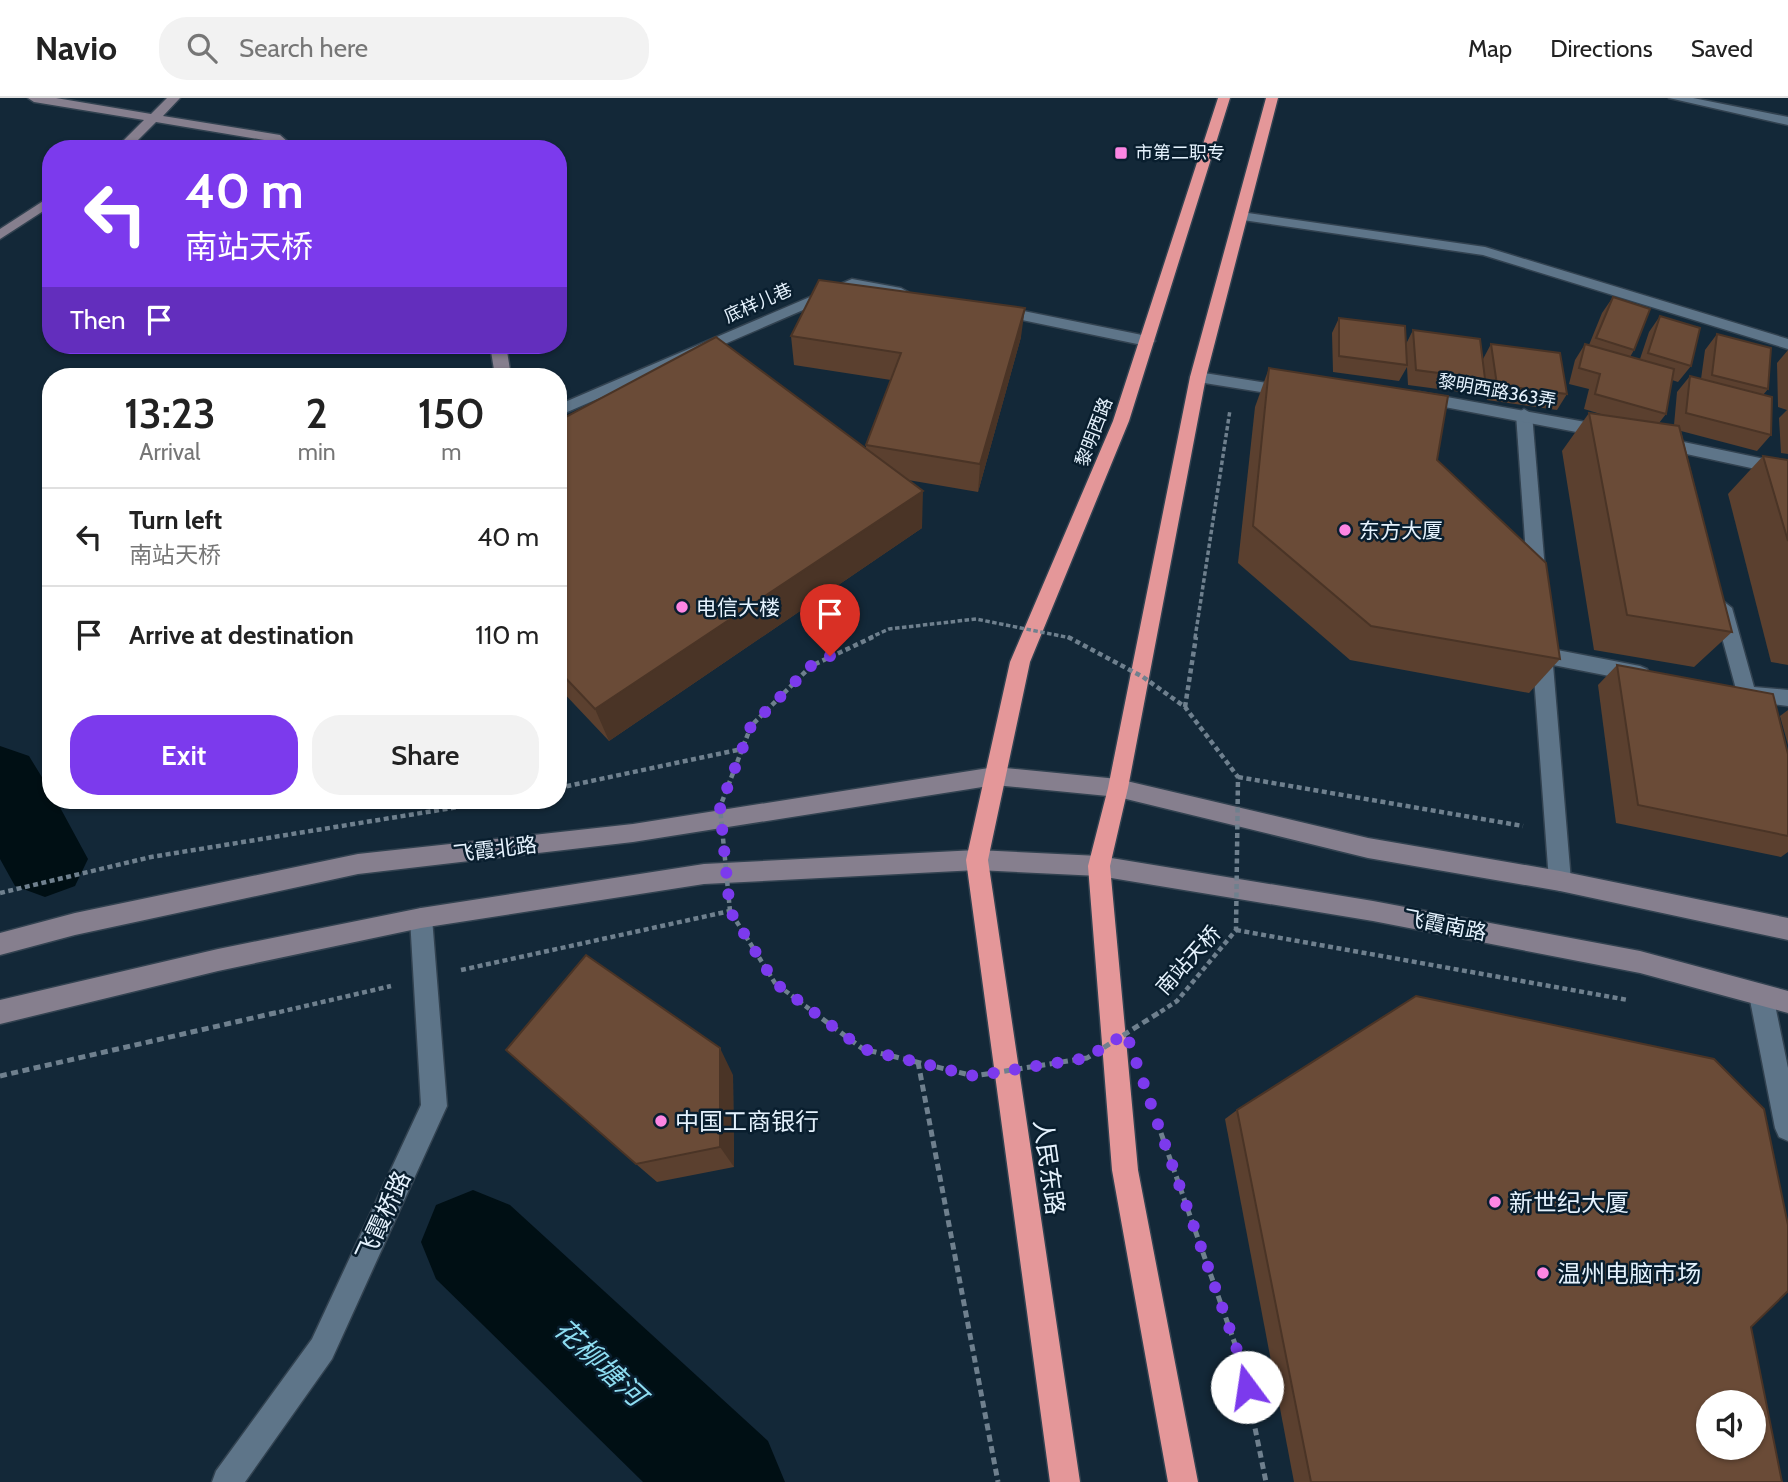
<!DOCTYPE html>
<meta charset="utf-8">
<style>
:root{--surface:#fff;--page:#f2f2f2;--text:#222;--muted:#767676;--line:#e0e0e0;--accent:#7c3aed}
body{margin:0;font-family:Cabin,"Noto Sans SC",sans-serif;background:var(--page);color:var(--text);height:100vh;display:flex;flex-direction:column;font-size:26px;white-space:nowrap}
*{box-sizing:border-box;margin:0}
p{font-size:23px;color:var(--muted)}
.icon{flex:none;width:38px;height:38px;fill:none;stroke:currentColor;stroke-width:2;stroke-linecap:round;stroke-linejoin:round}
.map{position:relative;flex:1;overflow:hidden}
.side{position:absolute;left:42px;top:270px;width:525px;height:441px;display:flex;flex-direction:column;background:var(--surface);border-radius:28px;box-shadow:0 2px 5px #0004}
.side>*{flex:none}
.guide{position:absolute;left:42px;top:42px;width:525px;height:214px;border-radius:28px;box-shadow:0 2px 5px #0004;background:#7c3aed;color:#fff;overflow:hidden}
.controls{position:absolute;left:1696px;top:1292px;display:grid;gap:14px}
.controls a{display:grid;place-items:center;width:70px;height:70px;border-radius:50%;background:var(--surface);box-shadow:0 2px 5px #0004;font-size:35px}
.pin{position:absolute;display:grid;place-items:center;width:60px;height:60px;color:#fff;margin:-72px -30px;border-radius:50% 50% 50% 0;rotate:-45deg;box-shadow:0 0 7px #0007}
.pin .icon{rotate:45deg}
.me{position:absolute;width:77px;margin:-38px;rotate:346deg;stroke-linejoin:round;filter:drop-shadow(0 0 5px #0008)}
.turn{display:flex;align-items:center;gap:24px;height:147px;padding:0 28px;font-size:32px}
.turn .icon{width:91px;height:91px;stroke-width:2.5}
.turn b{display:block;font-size:49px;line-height:60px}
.then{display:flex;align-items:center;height:66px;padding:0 28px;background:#0003;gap:14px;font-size:26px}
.eta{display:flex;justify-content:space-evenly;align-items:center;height:119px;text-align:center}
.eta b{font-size:42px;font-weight:600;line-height:49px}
.cta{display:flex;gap:14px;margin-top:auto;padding:14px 28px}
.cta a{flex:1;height:80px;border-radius:28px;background:var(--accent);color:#fff;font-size:28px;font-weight:600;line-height:80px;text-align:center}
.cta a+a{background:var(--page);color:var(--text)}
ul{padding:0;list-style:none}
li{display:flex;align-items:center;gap:21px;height:98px;padding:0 28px;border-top:2px solid var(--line)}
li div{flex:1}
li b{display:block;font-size:26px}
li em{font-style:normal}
header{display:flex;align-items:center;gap:42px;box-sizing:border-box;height:98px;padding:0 35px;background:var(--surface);border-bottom:2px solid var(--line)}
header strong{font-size:33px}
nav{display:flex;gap:38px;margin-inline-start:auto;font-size:24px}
.search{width:490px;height:63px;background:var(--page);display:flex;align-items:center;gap:18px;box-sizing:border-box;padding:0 24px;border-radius:28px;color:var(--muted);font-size:26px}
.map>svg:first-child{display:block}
</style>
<header>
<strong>Navio</strong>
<div class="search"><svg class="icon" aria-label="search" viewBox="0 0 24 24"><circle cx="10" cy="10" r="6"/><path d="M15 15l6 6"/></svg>Search here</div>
<nav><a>Map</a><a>Directions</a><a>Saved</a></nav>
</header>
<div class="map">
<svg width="1788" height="1384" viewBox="0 0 1788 1384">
<rect width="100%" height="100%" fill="#132838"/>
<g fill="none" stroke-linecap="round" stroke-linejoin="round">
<!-- river -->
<g fill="#000f14" fill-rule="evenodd">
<polygon points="0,648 29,658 51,694 51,702 56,702 88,761 75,788 45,799 15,788 0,761"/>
<polygon points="473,1092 510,1107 768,1343 785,1384 643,1384 436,1181 421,1144 436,1107"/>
</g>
<!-- lane casing -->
<g stroke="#324250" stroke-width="3">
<g id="lane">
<polygon points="1524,311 1532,316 1546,484 1537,491 1528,484 1516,316"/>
<polygon points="1723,503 1732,510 1754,589 1788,592 1788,608 1739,602 1714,510"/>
<polygon points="1542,543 1549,546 1552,551 1640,568 1647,571 1650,576 1647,581 1640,584 1553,567 1571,783 1568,790 1560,793 1552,790 1549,783 1532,551 1535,546"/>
</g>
</g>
<!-- street casing -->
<g stroke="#324250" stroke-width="3">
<g id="street">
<polygon points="1669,0 1693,0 1788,19 1788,27"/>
<polygon points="1241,114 1485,149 1788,241 1788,251 1483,157 1236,121 1236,115"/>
<polygon points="852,181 901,190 908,194 901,198 854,190 558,318 558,307"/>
<polygon points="998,208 1147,238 1155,243 1147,248 993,216 991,213"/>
<polygon points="1198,274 1267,285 1288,280 1296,285 1294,289 1267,295 1192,283 1190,279"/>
<polygon points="1419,294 1608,328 1616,334 1608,340 1413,303 1411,299"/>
<polygon points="1660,339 1788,366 1788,378 1654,349 1652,345"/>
<polygon points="421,810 429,813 432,820 447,1008 332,1261 245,1384 212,1384 216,1373 312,1241 421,1007 410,820 413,813"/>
<polygon points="1761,886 1769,889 1773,897 1788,970 1788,1043 1779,1039 1775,1030 1749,897 1753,889"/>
</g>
</g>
<!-- secondary casing -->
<g stroke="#324250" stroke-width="3">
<g id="secondary">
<polygon points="28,0 56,0 151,16 167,0 180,0 163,18 280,37 296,51 283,51 276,44 156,24 129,51 115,51 144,22 34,4"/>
<polygon points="51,98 51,108 0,141 0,131"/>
<polygon points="490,247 506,247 511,278 495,278"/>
<polygon points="995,669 1118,681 1368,740 1560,773 1788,820 1788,842 1560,793 1368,760 1118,699 995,687 633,744 358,776 75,837 0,857 0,835 75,815 358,756 633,726"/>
<polygon points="977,752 1099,758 1373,803 1640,853 1788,893 1788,915 1640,875 1373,823 1099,778 977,772 704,786 421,830 218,873 0,926 0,902 218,851 421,810 704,766"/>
</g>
</g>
<!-- highway casing -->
<g stroke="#324250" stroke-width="3">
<g id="highway">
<polygon points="1218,0 1230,0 1129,323 1030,564 988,762 1080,1384 1050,1384 966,762 1010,564 1113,323"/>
<polygon points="1266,0 1278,0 1206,279 1128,690 1110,768 1138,1072 1198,1384 1168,1384 1112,1072 1088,768 1108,690 1190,279"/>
</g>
</g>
<!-- path-far2 -->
<polyline stroke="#6f808e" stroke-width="3.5" stroke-dasharray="4.5 2.5" stroke-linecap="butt" points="1195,540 1230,312"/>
<!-- path-far1 -->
<g stroke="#6f808e" stroke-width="4.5" stroke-dasharray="5 3.5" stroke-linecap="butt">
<polyline points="1185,609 1196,539"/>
<polyline points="1238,679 1523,728"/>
<polyline points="558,690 742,651"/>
<polyline points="0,795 151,759 501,702"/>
<polyline points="1236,832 1628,902"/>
<polyline points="461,872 730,813"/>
<polyline points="271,916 391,888"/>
</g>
<!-- path -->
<g stroke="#6f808e" stroke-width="5" stroke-dasharray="7 4.5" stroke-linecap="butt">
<polyline points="918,964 998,1384"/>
<polyline points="0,978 279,914"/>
<polyline points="1161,1035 1242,1266 1266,1384"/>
</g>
<!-- lane -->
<use href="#lane" fill="#5e7589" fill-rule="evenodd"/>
<!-- street -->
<use href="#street" fill="#5e7589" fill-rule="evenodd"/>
<!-- secondary -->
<use href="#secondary" fill="#867f8e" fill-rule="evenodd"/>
<!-- highway -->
<use href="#highway" fill="#e49799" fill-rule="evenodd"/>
<!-- path-bridge-far2 -->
<polyline stroke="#6f808e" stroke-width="3.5" stroke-dasharray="4.5 2.5" stroke-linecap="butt" points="869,540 889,531 976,521 1071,540"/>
<!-- path-bridge-far1 -->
<g stroke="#6f808e" stroke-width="4.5" stroke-dasharray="5 3.5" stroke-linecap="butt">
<polyline points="1068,539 1143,579 1185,609 1238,679 1236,832 1177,903 1157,916"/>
<polyline points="816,916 775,885 730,813 720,709 751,628 811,568 873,539"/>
</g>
<!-- path-bridge -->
<polyline stroke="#6f808e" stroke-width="5" stroke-dasharray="7 4.5" stroke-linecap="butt" points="813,914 863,951 974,978 1087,960 1160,914"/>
</g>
<!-- wall -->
<g fill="#5b402f">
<polygon points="1613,199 1634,252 1630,259 1640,261 1649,234 1660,218 1691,268 1678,284 1672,282 1666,316 1659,325 1674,327 1677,294 1690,278 1701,281 1705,252 1717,236 1768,291 1763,297 1771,337 1757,353 1681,333 1732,534 1694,569 1594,552 1562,353 1589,315 1604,317 1584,311 1589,291 1569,286 1575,262 1585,246 1589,247 1602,215"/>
<polygon points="1339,220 1406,246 1413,232 1483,261 1491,246 1567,296 1557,312 1487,302 1485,281 1476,296 1408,287 1407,269 1399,283 1333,274 1332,235"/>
<polygon points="791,238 1021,239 978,394 908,382 922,430 609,643 558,589 558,323 866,351 866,347 891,282 794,267"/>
<polygon points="1788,252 1788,356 1781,355 1779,320 1787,312 1778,309 1777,265"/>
<polygon points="1269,270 1437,362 1560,561 1529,595 1350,562 1238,465 1255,309"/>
<polygon points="1763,358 1788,362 1788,567 1771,564 1728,396"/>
<polygon points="1617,567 1788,738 1788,754 1781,759 1616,725 1598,587"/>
<polygon points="1788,612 1788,647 1780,618"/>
<polygon points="733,977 734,1069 657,1084 636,1066"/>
<polygon points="1237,1012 1751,1229 1782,1384 1294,1384 1225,1021"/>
</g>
<!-- shaded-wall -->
<g fill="#4a3426">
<polygon points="1025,210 1021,239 978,394 980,366"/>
<polygon points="923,393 922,430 609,643 595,611"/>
<polygon points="720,950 733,977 734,1069 720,1049"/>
</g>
<!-- building -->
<g fill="#6a4b37" stroke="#4a3426" stroke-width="2" fill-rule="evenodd">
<polygon points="819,182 1025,210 980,366 866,347 901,255 791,238"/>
<polygon points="1613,199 1650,211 1634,252 1596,240"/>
<polygon points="1660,218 1700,230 1691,268 1648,255"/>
<polygon points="1339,220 1405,228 1407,267 1339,258"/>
<polygon points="1413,232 1480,241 1485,281 1416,272"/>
<polygon points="1717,236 1771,250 1768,291 1712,277"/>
<polygon points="716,239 923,393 595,611 558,572 558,323"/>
<polygon points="1491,246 1560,255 1567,296 1497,287"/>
<polygon points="1585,246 1674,271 1666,316 1595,296 1600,276 1579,270"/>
<polygon points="1269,270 1448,298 1437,362 1546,465 1560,561 1371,528 1253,428"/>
<polygon points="1690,278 1772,299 1771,337 1686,315"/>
<polygon points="1589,315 1679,328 1732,534 1627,517"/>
<polygon points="1763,358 1788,362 1788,443"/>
<polygon points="1617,567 1773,596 1788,656 1788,738 1638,707"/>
<polygon points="586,857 720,950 720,1049 636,1066 506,952"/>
<path d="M1416,898L1714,961L1764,1011L1788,1127V1193L1751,1229L1782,1384H1311L1237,1012ZM1708,1304H1754V1349H1708Z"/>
</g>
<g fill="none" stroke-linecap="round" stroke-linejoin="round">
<!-- route -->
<polyline stroke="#7c3aed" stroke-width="12" stroke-dasharray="0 21.6" points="830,558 811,568 751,628 720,709 730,813 775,885 863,951 974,978 1087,960 1126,935 1242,1266 1247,1289"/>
</g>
<!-- markers -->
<g fill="#fc86e3" stroke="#091e2e" stroke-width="2.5">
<rect x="1114" y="48" width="14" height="14" rx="3.5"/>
<circle cx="1345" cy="432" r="7"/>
<circle cx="682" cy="509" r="7"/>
<circle cx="661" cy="1023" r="7"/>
<circle cx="1495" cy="1104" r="7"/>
<circle cx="1543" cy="1175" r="7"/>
</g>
<g text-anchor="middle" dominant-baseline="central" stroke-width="5" stroke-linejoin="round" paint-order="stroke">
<!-- far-poi labels -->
<g font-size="18" fill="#e5f2fd" stroke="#091e2e" text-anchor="start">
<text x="1135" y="55">市第二职专</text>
</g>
<!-- far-street labels -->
<g font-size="18" fill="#e5f2fd" stroke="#091e2e">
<text transform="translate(758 205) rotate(-24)">底样儿巷</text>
<text transform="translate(1497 293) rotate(10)">黎明西路363弄</text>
<text transform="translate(1094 334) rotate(-69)">黎明西路</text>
</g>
<!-- poi labels -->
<g font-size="21" fill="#e5f2fd" stroke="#091e2e" text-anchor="start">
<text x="1359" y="432">东方大厦</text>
<text x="696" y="509">电信大楼</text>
</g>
<!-- street labels -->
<g font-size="21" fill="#e5f2fd" stroke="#091e2e">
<text transform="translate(495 751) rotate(-7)">飞霞北路</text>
<text transform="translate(1445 827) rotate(11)">飞霞南路</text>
<text transform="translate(1188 862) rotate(-48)">南站天桥</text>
</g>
<!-- near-poi labels -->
<g font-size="24" fill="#e5f2fd" stroke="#091e2e" text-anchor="start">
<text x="675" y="1023">中国工商银行</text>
<text x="1509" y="1104">新世纪大厦</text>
<text x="1557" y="1175">温州电脑市场</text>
</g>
<!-- near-street labels -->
<g font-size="24" fill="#e5f2fd" stroke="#091e2e">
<text transform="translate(1049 1069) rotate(82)">人民东路</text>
<text transform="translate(383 1118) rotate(-65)">飞霞桥路</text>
</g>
<!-- near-water labels -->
<g font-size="28" font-style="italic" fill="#8eddf1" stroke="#091e2e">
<text transform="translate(600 1264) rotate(43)">花柳塘河</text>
</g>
</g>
</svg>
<div class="controls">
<a><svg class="icon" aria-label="sound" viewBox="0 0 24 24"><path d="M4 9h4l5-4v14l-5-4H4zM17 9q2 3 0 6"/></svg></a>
</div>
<div class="pin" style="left:830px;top:558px;background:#d93025"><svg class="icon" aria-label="arrive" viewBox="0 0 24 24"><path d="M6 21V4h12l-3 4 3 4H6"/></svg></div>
<svg class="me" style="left:1247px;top:1289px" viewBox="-20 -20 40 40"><circle r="19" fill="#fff"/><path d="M0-13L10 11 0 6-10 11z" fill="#7c3aed"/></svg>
<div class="guide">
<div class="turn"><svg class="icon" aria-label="left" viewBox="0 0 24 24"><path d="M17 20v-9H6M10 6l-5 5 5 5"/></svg><div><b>40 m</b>南站天桥</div></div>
<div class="then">Then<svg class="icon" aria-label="arrive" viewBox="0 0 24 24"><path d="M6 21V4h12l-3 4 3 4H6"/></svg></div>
</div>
<section class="side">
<div class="eta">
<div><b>13:23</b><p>Arrival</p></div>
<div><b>2</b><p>min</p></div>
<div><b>150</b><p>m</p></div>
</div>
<ul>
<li><svg class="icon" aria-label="left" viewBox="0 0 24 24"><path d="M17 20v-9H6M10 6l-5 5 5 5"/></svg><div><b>Turn left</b><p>南站天桥</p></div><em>40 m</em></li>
<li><svg class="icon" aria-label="arrive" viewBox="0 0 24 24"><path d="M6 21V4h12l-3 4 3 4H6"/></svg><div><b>Arrive at destination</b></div><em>110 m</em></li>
</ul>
<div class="cta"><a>Exit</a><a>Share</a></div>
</section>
</div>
